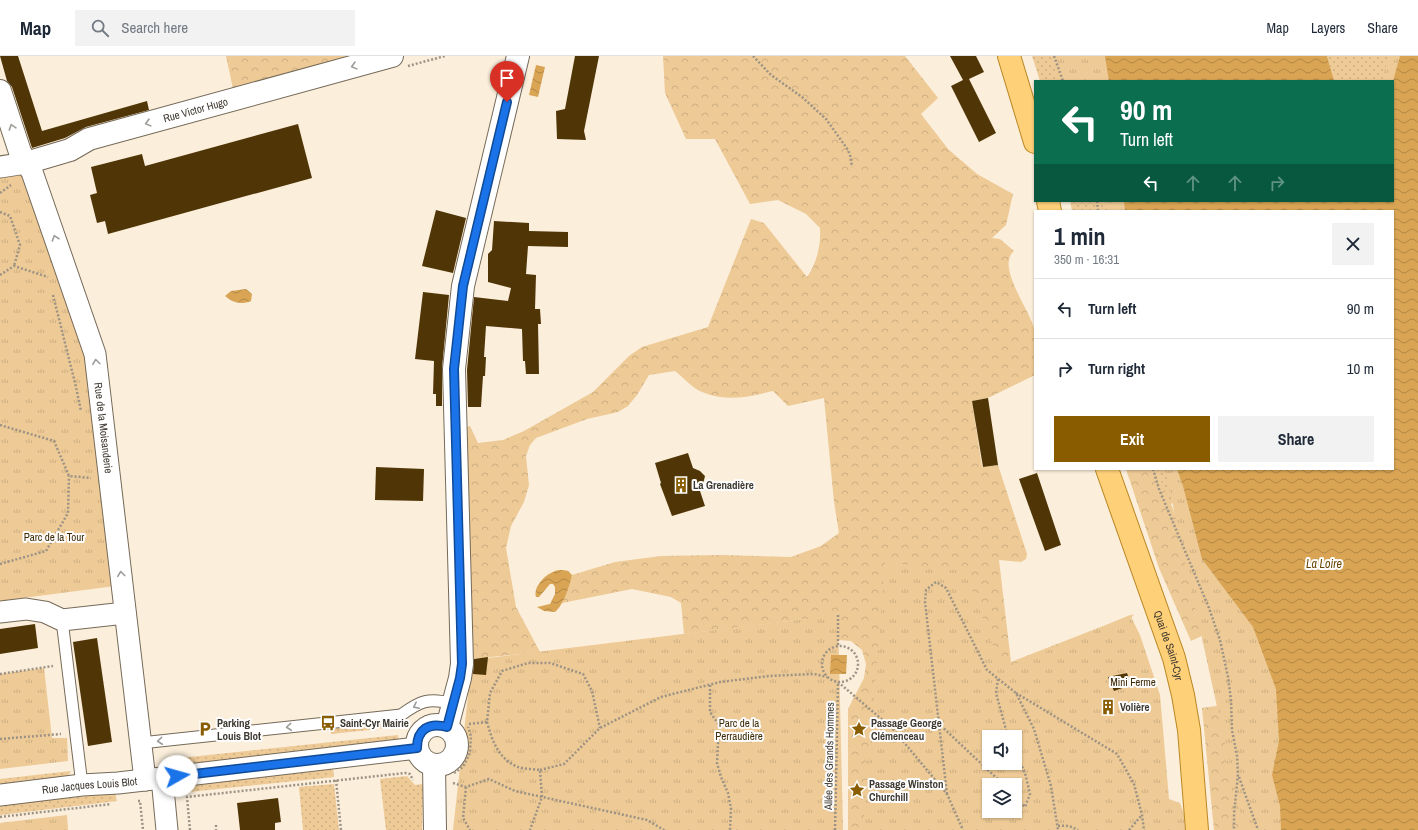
<!DOCTYPE html>
<meta charset="utf-8">
<style>
:root{--surface:#fff;--page:#f2f2f3;--text:#1f2937;--muted:#747a83;--line:#e0e1e3;--accent:#895c00}
body{margin:0;font-family:"Archivo Narrow",sans-serif;background:var(--page);color:var(--text);height:100vh;display:flex;flex-direction:column;font-size:15px;white-space:nowrap}
*{box-sizing:border-box;margin:0}
p{font-size:13px;color:var(--muted)}
.icon{flex:none;width:22px;height:22px;fill:none;stroke:currentColor;stroke-width:2;stroke-linecap:round;stroke-linejoin:round}
.map{position:relative;flex:1;overflow:hidden}
.drawer{position:absolute;left:1034px;top:154px;width:360px;height:260px;display:flex;flex-direction:column;background:var(--surface);border-radius:0px;box-shadow:0 1px 3px #0004}
.drawer>*{flex:none}
.guide{position:absolute;left:1034px;top:24px;width:360px;height:122px;border-radius:0px;box-shadow:0 1px 3px #0004;background:#0b6e4f;color:#fff;overflow:hidden}
.tools{position:absolute;left:982px;top:674px;display:grid;gap:8px}
.tools a{display:grid;place-items:center;width:40px;height:40px;border-radius:0px;background:var(--surface);box-shadow:0 1px 3px #0004;font-size:20px}
.pin{position:absolute;display:grid;place-items:center;width:34px;height:34px;color:#fff;margin:-41px -17px;border-radius:50% 50% 50% 0;rotate:-45deg;box-shadow:0 0 4px #0007}
.pin .icon{rotate:45deg}
.me{position:absolute;width:44px;margin:-22px;rotate:83deg;stroke-linejoin:round;filter:drop-shadow(0 0 3px #0008)}
.turn{display:flex;align-items:center;gap:14px;height:84px;padding:0 20px;font-size:18px}
.turn .icon{width:52px;height:52px;stroke-width:2.5}
.turn b{display:block;font-size:28px;line-height:34px}
.lanes{display:flex;align-items:center;height:38px;padding:0 20px;background:#0003;justify-content:center;gap:20px;direction:ltr}
.lanes .off{opacity:.35}
.round{display:grid;place-items:center;flex:none;width:42px;height:42px;border-radius:0px;background:var(--page)}
.head{display:flex;align-items:center;justify-content:space-between;height:68px;padding:0 20px}
h1{font-size:24px;font-weight:700;line-height:30px}
.action{display:flex;gap:8px;margin-top:auto;padding:8px 20px}
.action a{flex:1;height:46px;border-radius:0px;background:var(--accent);color:#fff;font-size:16px;font-weight:700;line-height:46px;text-align:center}
.action a+a{background:var(--page);color:var(--text)}
ul{padding:0;list-style:none}
li{display:flex;align-items:center;gap:12px;height:60px;padding:0 20px;border-top:1px solid var(--line)}
li div{flex:1}
li b{display:block;font-size:15px}
li em{font-style:normal}
header{display:flex;align-items:center;gap:24px;box-sizing:border-box;height:56px;padding:0 20px;background:var(--surface);border-bottom:1px solid var(--line)}
header strong{font-size:19px}
nav{display:flex;gap:22px;margin-inline-start:auto;font-size:14px}
.search{width:280px;height:36px;background:var(--page);display:flex;align-items:center;gap:10px;box-sizing:border-box;padding:0 14px;border-radius:0px;color:var(--muted);font-size:15px}
.map>svg:first-child{display:block}
</style>
<header>
<strong>Map</strong>
<div class="search"><svg class="icon" aria-label="search" viewBox="0 0 24 24"><circle cx="10" cy="10" r="6"/><path d="M15 15l6 6"/></svg>Search here</div>
<nav><a>Map</a><a>Layers</a><a>Share</a></nav>
</header>
<div class="map">
<svg width="1418" height="774" viewBox="0 0 1418 774">
<defs>
<pattern id="grass-dots" width="8" height="8" patternUnits="userSpaceOnUse"><rect width="8" height="8" fill="#eeca96"/><path d="M2 2h.1M6 6h.1" fill="none" stroke="#cdae82" stroke-width="1.8" stroke-linecap="round"/></pattern>
<pattern id="forest-crowns" width="20" height="18" patternUnits="userSpaceOnUse"><rect width="20" height="18" fill="#eeca96"/><path d="M2 6a3 3 0 1 1 6 0M12 15a3 3 0 1 1 6 0" fill="none" stroke="#cdae82"/></pattern>
<pattern id="park-tufts" width="24" height="20" patternUnits="userSpaceOnUse"><rect width="24" height="20" fill="#eeca96"/><path d="M3 7l-1-3M5 7V3M7 7l1-3M15 17l-1-3M17 17v-4M19 17l1-3" fill="none" stroke="#cdae82"/></pattern>
<pattern id="water-waves" width="16" height="10" patternUnits="userSpaceOnUse"><rect width="16" height="10" fill="#d9a554"/><path d="M0 5q4-4 8 0t8 0" fill="none" stroke="#b18746"/></pattern>
</defs>
<rect width="100%" height="100%" fill="#fbeedb"/>
<!-- grass -->
<g fill="url(#grass-dots)">
<polygon points="1032,0 1105,0 1109,25 1040,25"/>
<polygon points="1327,0 1400,0 1393,25 1334,25"/>
<polygon points="1070,145 1124,145 1125,155 1072,155"/>
<polygon points="1156,413 1177,413 1183,430 1170,450"/>
<polygon points="397,666 398,671 331,678 330,672"/>
<polygon points="398,679 399,687 172,711 171,703"/>
<polygon points="333,711 334,721 189,736 188,728"/>
<polygon points="71,715 66,723 0,731 0,723"/>
<polygon points="407,720 415,729 423,728 422,774 386,774 380,723"/>
<polygon points="334,728 339,774 303,774 299,731"/>
<polygon points="115,737 117,745 0,759 0,749"/>
</g>
<!-- forest -->
<g fill="url(#forest-crowns)" fill-rule="evenodd">
<polygon points="226,0 381,0 235,42"/>
<path d="M663,0H905L938,42L921,58L948,93L977,118L1013,138L1006,169L992,182L1000,183L1014,195C995,211 1032,256 1035,276C1037,289 1035,305 1035,319L988,342L972,345L982,411L998,409L1027,498L1026,503L1021,506L999,504L1011,606L1134,558L1120,579L1091,774H848V653L864,622L866,608L862,594L851,585L826,583L806,563L684,578L681,547L671,541L632,533L562,547L572,519L615,506L661,500L722,499L791,501L821,490L839,477L834,446L824,342L788,350L773,335C748,341 727,346 702,336C692,332 683,321 675,315L649,319L637,339L628,350L618,356L587,363L536,382L530,389L526,400L529,429L524,446L511,470L506,492L516,551L540,596L471,603L467,371L470,370L478,387L503,384L524,375L593,336L629,300L642,291L708,271L751,163L764,167L807,221C817,207 821,189 820,172L806,158L778,144L750,148L715,83H686L665,37ZM989,681H1015V707H989ZM989,729H1015V755H989Z"/>
<polygon points="1126,413 1156,413 1223,570 1191,585 1159,512"/>
<polygon points="1244,646 1281,774 1214,774 1202,652"/>
</g>
<!-- park -->
<g fill="url(#park-tufts)" fill-rule="evenodd">
<polygon points="1051,0 1326,0 1328,12 1341,25 1060,25"/>
<polygon points="1388,0 1418,0 1418,774 1244,774 1165,413 1393,413 1393,155 1108,155 1104,145 1393,145 1393,25 1382,25"/>
<polygon points="21,114 86,304 115,530 0,545 0,117"/>
<path d="M885,506L965,515L1002,614L1130,559L1140,579L1160,639L1169,743L1180,747L1184,758L1185,774H863ZM989,681H1015V707H989ZM989,729H1015V755H989Z"/>
<polygon points="838,559 843,774 453,774 472,604"/>
<polygon points="44,612 52,682 67,682 68,705 0,713 0,618"/>
<polygon points="67,759 68,774 0,774 0,767"/>
</g>
<!-- water -->
<g fill="url(#water-waves)">
<polygon points="1105,0 1327,0 1334,25 1109,25"/>
<polygon points="1400,0 1418,0 1418,774 1281,774 1280,750 1272,719 1279,685 1276,633 1253,571 1202,503 1183,430 1177,413 1393,413 1393,155 1125,155 1124,145 1393,145 1393,25"/>
<polygon points="536,9 545,11 538,41 529,39"/>
<path d="M246,233L252,238L251,245C241,249 233,247 225,240L231,235Z"/>
<path d="M563,514L568,515L572,519C570,529 563,550 555,556L544,555L537,551L550,548L555,538V531L553,528H550L539,541H536C533,531 545,519 553,516C556,514 560,514 563,514Z"/>
<polygon points="831,599 847,599 846,618 830,618"/>
</g>
<!-- building -->
<g fill="#503607">
<polygon points="0,0 18,0 42,75 147,45 149,54 86,71 65,82 32,92 12,31 7,25"/>
<polygon points="575,0 599,0 584,75 586,84 557,83 556,55 565,53"/>
<polygon points="950,0 976,0 984,16 969,23 996,77 979,86 951,30 963,24"/>
<polygon points="298,68 312,122 108,178 105,165 97,167 90,139 97,137 91,111 142,98 145,110"/>
<polygon points="436,154 466,162 453,217 422,210"/>
<polygon points="494,165 529,167 529,175 568,176 568,191 528,190 526,218 536,219 535,253 540,253 541,268 538,268 539,318 526,318 525,305 523,305 522,273 486,270 484,301 486,301 485,320 483,320 481,351 468,351 467,314 474,241 508,245 511,232 488,226 488,198 492,194"/>
<polygon points="423,236 449,239 442,312 442,350 436,350 436,338 433,338 434,305 415,303"/>
<polygon points="988,342 998,409 983,411 972,345"/>
<polygon points="688,397 693,412 700,415 705,420 703,428 699,432 705,450 672,460 660,428 661,427 655,407"/>
<polygon points="376,411 424,413 423,445 375,444"/>
<polygon points="1037,417 1061,489 1045,495 1019,423"/>
<polygon points="35,568 38,592 0,598 0,573"/>
<polygon points="97,582 112,686 88,690 73,586"/>
<polygon points="488,601 486,619 473,618 474,603"/>
<polygon points="1127,617 1131,629 1114,635 1108,621"/>
<polygon points="278,742 281,766 275,767 275,774 240,774 237,747"/>
</g>
<g fill="none" stroke-linecap="round" stroke-linejoin="round">
<!-- service casing -->
<g stroke="#756a59" stroke-width="13">
<g id="service">
<polyline points="62,564 82,729"/>
<path d="M141,687L401,659C420,645 429,641 453,648"/>
</g>
</g>
<!-- minor casing -->
<g stroke="#756a59" stroke-width="23">
<g id="minor">
<path id="s1" d="M0,111L26,107L32,116L95,298L145,724"/>
<polyline points="0,556 26,553 45,556 62,564 125,557"/>
<polyline points="162,722 167,774"/>
<path id="s2" d="M0,739L82,729L118,727L162,722L417,692"/>
</g>
</g>
<!-- tertiary casing -->
<g stroke="#756a59" stroke-width="24">
<g id="tertiary">
<path id="s3" d="M0,35L20,96L26,107L70,94L89,83L392,0"/>
<circle cx="437" cy="689" r="20"/>
<polyline points="447,671 460,622 462,608 454,313 463,230 518,0"/>
<polyline points="434,709 435,774"/>
</g>
</g>
<!-- primary casing -->
<g stroke="#ba8724" stroke-width="24">
<g id="primary">
<polyline points="1009,0 1035,86"/>
<polyline points="1048,145 1050,155"/>
<path id="s4" d="M1107,413L1174,602L1183,639L1189,674L1197,774"/>
</g>
</g>
<!-- path -->
<g stroke="#9c9385" stroke-width="2.5" stroke-dasharray="2 2" stroke-linecap="butt">
<polyline points="753,0 771,19 802,41 826,63 848,94 850,99 852,111"/>
<polyline points="1054,0 1063,25"/>
<polyline points="408,10 445,0"/>
<polyline points="0,137 11,129"/>
<polyline points="1097,145 1098,155"/>
<polyline points="0,156 10,160 20,189 14,210"/>
<polyline points="0,219 14,210 48,221"/>
<polyline points="53,239 76,331 81,355"/>
<polyline points="0,369 54,385 69,420 91,422"/>
<polyline points="1153,413 1159,433 1209,552 1220,584 1228,621 1231,644 1232,674 1237,700 1238,718 1234,758 1234,774"/>
<polyline points="0,508 46,495 68,457 69,420"/>
<polyline points="838,559 838,590"/>
<circle cx="840" cy="608" r="18"/>
<polyline points="0,618 53,610"/>
<polyline points="998,623 996,637 1008,681"/>
<polyline points="838,626 892,672 947,738 963,774"/>
<polyline points="710,629 710,656 719,669 717,707 721,721 728,737 731,753 730,774"/>
<polyline points="1016,637 1117,698 1134,728 1142,759 1144,774"/>
<path d="M487,666C492,684 498,703 518,711C524,713 533,713 540,714L542,741L530,774"/>
<polyline points="938,667 1004,729"/>
<polyline points="469,668 487,666 490,637 502,615 528,607 550,607 583,618 592,635 600,672"/>
<polyline points="413,673 422,664 430,662"/>
<polyline points="0,683 61,678"/>
<polyline points="1015,696 1025,717 1030,738 1025,751 1015,740"/>
<polyline points="540,714 564,708 600,672 661,641 720,626 768,620 814,618 827,621"/>
<polyline points="454,717 463,711 470,697 471,680 468,671"/>
<polyline points="1239,721 1258,774"/>
<polyline points="336,724 341,774"/>
<polyline points="453,727 466,731 489,723 515,735 647,764 664,774"/>
<polyline points="466,731 463,762 470,774"/>
<polyline points="947,738 925,546 926,534 936,526 946,532 987,614 1016,637 1034,673 1051,730 1058,774"/>
<polyline points="138,745 140,745 143,774"/>
<polyline points="0,761 111,748"/>
<polyline points="216,769 216,774"/>
<path d="M1058,770C1066,769 1071,770 1078,774"/>
<polyline points="190,774 187,741 405,717 410,718 413,724"/>
<polyline points="835,774 838,627"/>
<polyline points="1129,774 1142,759"/>
</g>
<!-- service -->
<use href="#service" stroke="#fff" stroke-width="11"/>
<!-- minor -->
<use href="#minor" stroke="#fff" stroke-width="21"/>
<!-- tertiary -->
<use href="#tertiary" stroke="#fff" stroke-width="22"/>
<!-- primary -->
<use href="#primary" stroke="#fed078" stroke-width="22"/>
</g>
<!-- one-way arrows -->
<defs><path id="oneway-chevron" d="M-2-3.5L2.5 0L-2 3.5" fill="none" stroke-width="1.6" stroke-linecap="round" stroke-linejoin="round"/></defs>
<g stroke="#9e9c98">
<use href="#oneway-chevron" transform="translate(354 10) rotate(165)"/>
<use href="#oneway-chevron" transform="translate(148 67) rotate(165)"/>
<use href="#oneway-chevron" transform="translate(12 71) rotate(-108)"/>
<use href="#oneway-chevron" transform="translate(55 182) rotate(-109)"/>
<use href="#oneway-chevron" transform="translate(96 306) rotate(-97)"/>
<use href="#oneway-chevron" transform="translate(121 518) rotate(-97)"/>
<use href="#oneway-chevron" transform="translate(416 650) rotate(153)"/>
<use href="#oneway-chevron" transform="translate(289 671) rotate(174)"/>
<use href="#oneway-chevron" transform="translate(160 685) rotate(174)"/>
</g>
<g fill="none" stroke-linecap="round" stroke-linejoin="round">
<!-- route casing -->
<g stroke="#114b97" stroke-width="10">
<path id="route" d="M177,720L417,692C417,673 429,666 447,671L460,622L462,608L454,313L463,230L507,46"/>
</g>
<!-- route -->
<use href="#route" stroke="#1a73e8" stroke-width="7"/>
</g>
<!-- icons -->
<defs>
<g id="building-bare" transform="scale(1.2)"><path d="M-4-6H4V6H1V3H-1V6H-4ZM-2.5-4.3h1.7v1.8h-1.7ZM.8-4.3h1.7v1.8H.8ZM-2.5-1h1.7V.8h-1.7ZM.8-1h1.7V.8H.8Z" fill="#895c00" stroke="#fdfdfd" stroke-width="2.5" paint-order="stroke"/></g>
<g id="bus-bare" transform="scale(1.2)"><path d="M-5-6H5V4H4V6H2V4H-2V6H-4V4H-5ZM-3.5-4V0h7V-4ZM-3.5 1.2v1.5H-2V1.2ZM2 1.2v1.5H3.5V1.2Z" fill="#895c00" stroke="#fdfdfd" stroke-width="2.5" paint-order="stroke"/></g>
<g id="parking-bare" transform="scale(1.2)"><path d="M-3.5-5.5H1a3.5 3.5 0 0 1 0 7H-1V5.5H-3.5ZM-1-3.4V-.6H.8a1.4 1.4 0 0 0 0-2.8Z" fill="#895c00" stroke="#fdfdfd" stroke-width="2.5" paint-order="stroke"/></g>
<g id="sight-bare" transform="scale(1.2)"><path d="M0-6L1.8-2.2L6-1.7L2.9 1.2L3.7 5.4L0 3.3L-3.7 5.4L-2.9 1.2L-6-1.7L-1.8-2.2Z" fill="#895c00" stroke="#fdfdfd" stroke-width="2.5" paint-order="stroke"/></g>
</defs>
<g fill-rule="evenodd">
<use href="#building-bare" x="681" y="429"/>
<use href="#building-bare" x="1108" y="651"/>
<use href="#bus-bare" x="328" y="667"/>
<use href="#parking-bare" x="205" y="673"/>
<use href="#sight-bare" x="859" y="673"/>
<use href="#sight-bare" x="857" y="734"/>
</g>
<g text-anchor="middle" dominant-baseline="central" stroke-width="4" stroke-linejoin="round" paint-order="stroke">
<!-- street labels -->
<g font-size="11" fill="#3d3830" stroke="#fdfdfd">
<text stroke="none"><textPath href="#s3" startOffset="255">Rue Victor Hugo</textPath></text>
<text stroke="none"><textPath href="#s1" startOffset="304">Rue de la Moisanderie</textPath></text>
<text stroke="none"><textPath href="#s4" startOffset="187">Quai de Saint-Cyr</textPath></text>
<text transform="translate(829 700) rotate(-89)">Allée des Grands Hommes</text>
<text stroke="none"><textPath href="#s2" startOffset="90">Rue Jacques Louis Blot</textPath></text>
</g>
<!-- poi labels -->
<g font-size="11" font-weight="bold" fill="#3d3830" stroke="#fdfdfd" text-anchor="start">
<text x="693" y="429">La Grenadière</text>
<text x="1120" y="651">Volière</text>
<text x="217" y="667">Parking<tspan x="217" dy="13">Louis Blot</tspan></text>
<text x="340" y="667">Saint-Cyr Mairie</text>
<text x="871" y="667">Passage George<tspan x="871" dy="13">Clémenceau</tspan></text>
<text x="869" y="728">Passage Winston<tspan x="869" dy="13">Churchill</tspan></text>
</g>
<!-- park labels -->
<g font-size="11" fill="#3f2a06" stroke="#fdfdfd">
<text x="54" y="481">Parc de la Tour</text>
<text x="1133" y="626">Mini Ferme</text>
<text x="739" y="667">Parc de la<tspan x="739" dy="13">Perraudière</tspan></text>
</g>
<!-- water labels -->
<g font-size="12" font-style="italic" fill="#6a4704" stroke="#fdfdfd">
<text x="1324" y="508">La Loire</text>
</g>
</g>
</svg>
<div class="tools">
<a><svg class="icon" aria-label="sound" viewBox="0 0 24 24"><path d="M4 9h4l5-4v14l-5-4H4zM17 9q2 3 0 6"/></svg></a>
<a><svg class="icon" aria-label="layers" viewBox="0 0 24 24"><path d="M12 4l9 5-9 5-9-5zM3 14l9 5 9-5"/></svg></a>
</div>
<div class="pin" style="left:507px;top:46px;background:#d93025"><svg class="icon" aria-label="arrive" viewBox="0 0 24 24"><path d="M6 21V4h12l-3 4 3 4H6"/></svg></div>
<svg class="me" style="left:177px;top:720px" viewBox="-20 -20 40 40"><circle r="19" fill="#fff"/><path d="M0-13L10 11 0 6-10 11z" fill="#1a73e8"/></svg>
<div class="guide">
<div class="turn"><svg class="icon" aria-label="left" viewBox="0 0 24 24"><path d="M17 20v-9H6M10 6l-5 5 5 5"/></svg><div><b>90 m</b>Turn left</div></div>
<div class="lanes"><svg class="icon" aria-label="left" viewBox="0 0 24 24"><path d="M17 20v-9H6M10 6l-5 5 5 5"/></svg><svg class="icon off" aria-label="ahead" viewBox="0 0 24 24"><path d="M12 20V5M6 11l6-6 6 6"/></svg><svg class="icon off" aria-label="ahead" viewBox="0 0 24 24"><path d="M12 20V5M6 11l6-6 6 6"/></svg><svg class="icon off" aria-label="right" viewBox="0 0 24 24"><path d="M7 20v-9h11M14 6l5 5-5 5"/></svg></div>
</div>
<section class="drawer">
<div class="head"><div><h1>1 min</h1><p>350 m · 16:31</p></div><a class="round"><svg class="icon" aria-label="close" viewBox="0 0 24 24"><path d="M6 6l12 12M18 6L6 18"/></svg></a></div>
<ul>
<li><svg class="icon" aria-label="left" viewBox="0 0 24 24"><path d="M17 20v-9H6M10 6l-5 5 5 5"/></svg><div><b>Turn left</b></div><em>90 m</em></li>
<li><svg class="icon" aria-label="right" viewBox="0 0 24 24"><path d="M7 20v-9h11M14 6l5 5-5 5"/></svg><div><b>Turn right</b></div><em>10 m</em></li>
</ul>
<div class="action"><a>Exit</a><a>Share</a></div>
</section>
</div>
